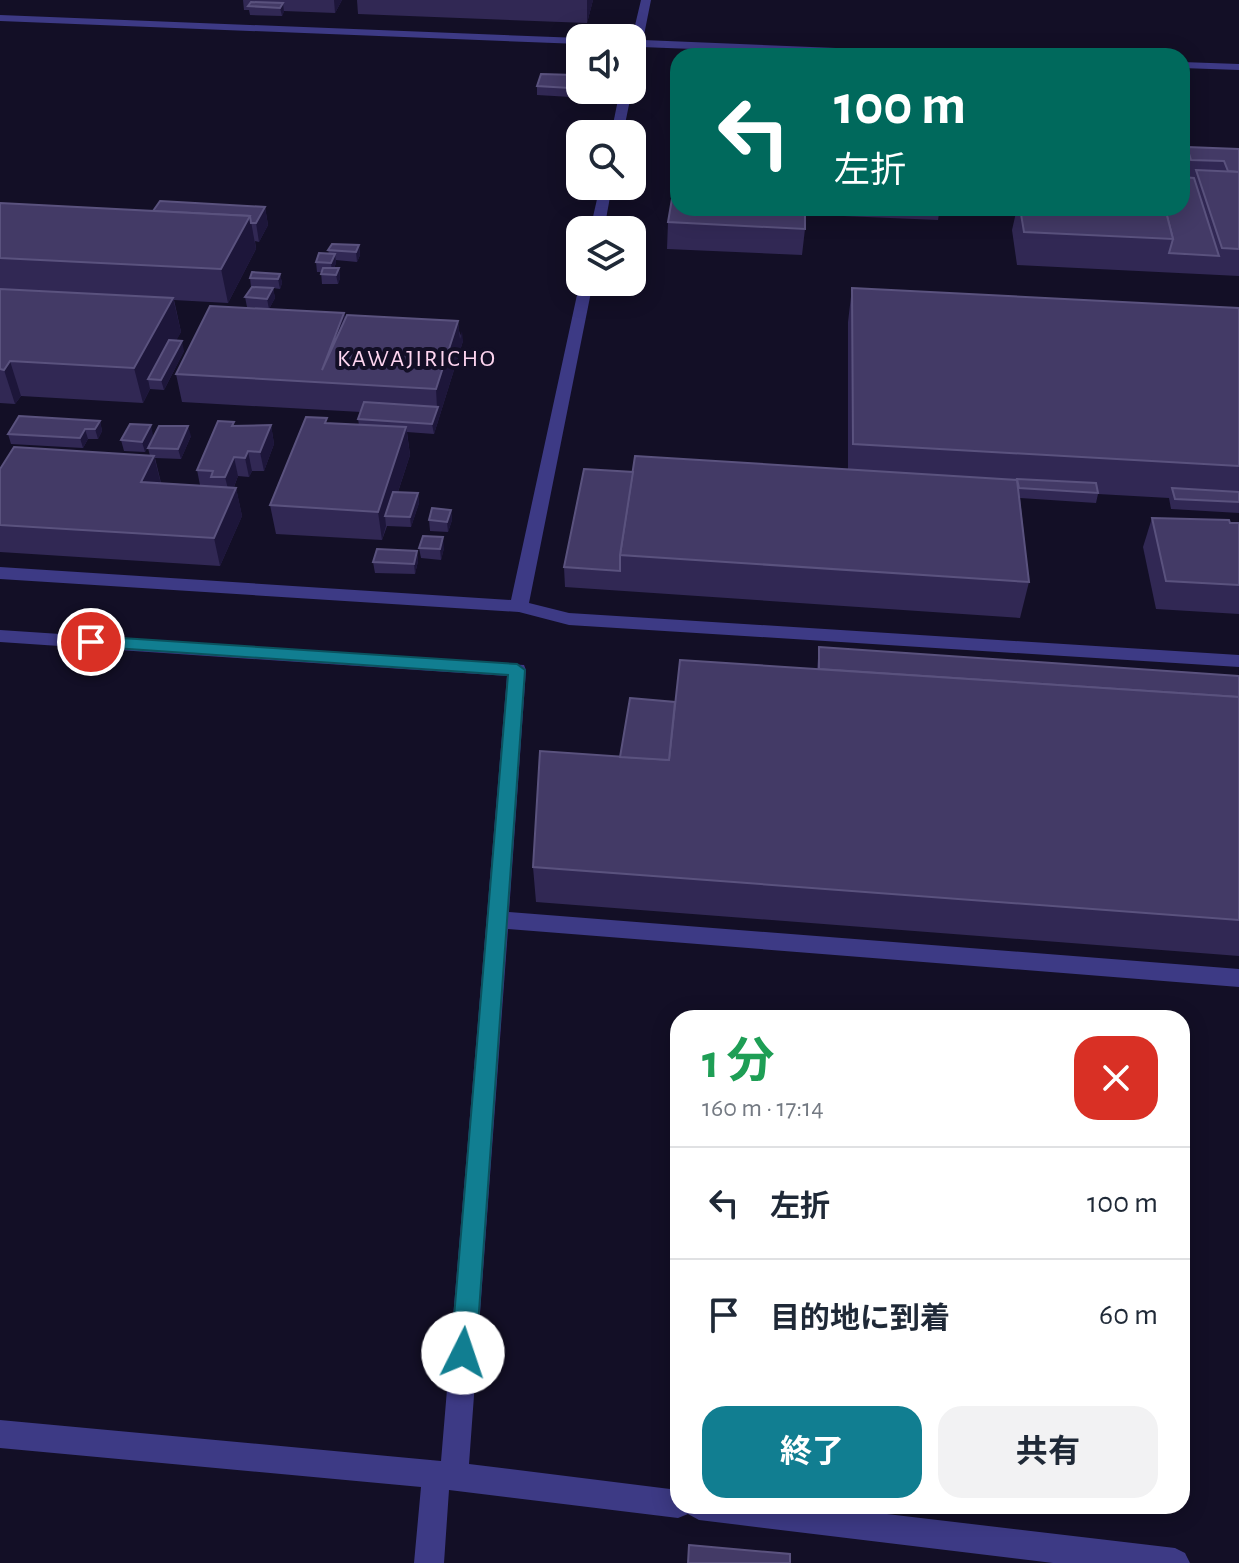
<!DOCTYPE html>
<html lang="ja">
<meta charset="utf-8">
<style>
:root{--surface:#fff;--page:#f2f2f3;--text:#1f2937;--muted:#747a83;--line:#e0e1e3;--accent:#117e91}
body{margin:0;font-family:"Alegreya Sans","Noto Sans JP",sans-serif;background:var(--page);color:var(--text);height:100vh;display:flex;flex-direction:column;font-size:30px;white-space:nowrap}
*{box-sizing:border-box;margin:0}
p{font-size:26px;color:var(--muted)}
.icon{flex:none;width:44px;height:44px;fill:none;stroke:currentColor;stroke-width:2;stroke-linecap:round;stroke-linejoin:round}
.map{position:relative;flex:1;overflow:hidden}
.panel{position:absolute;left:670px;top:1010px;width:520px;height:504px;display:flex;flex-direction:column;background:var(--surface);border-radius:24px;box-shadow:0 4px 20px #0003}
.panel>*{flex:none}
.guide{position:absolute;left:670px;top:48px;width:520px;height:168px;border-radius:24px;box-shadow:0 4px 20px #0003;background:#00695c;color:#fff;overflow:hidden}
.buttons{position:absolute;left:566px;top:24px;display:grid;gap:16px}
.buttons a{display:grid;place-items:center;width:80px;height:80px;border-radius:16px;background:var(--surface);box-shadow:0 4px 20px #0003;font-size:40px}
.pin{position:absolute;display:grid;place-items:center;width:68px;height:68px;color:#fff;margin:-34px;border:4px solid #fff;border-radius:50%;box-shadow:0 2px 8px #0007}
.me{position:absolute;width:88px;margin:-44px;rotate:4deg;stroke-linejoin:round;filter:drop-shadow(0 0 6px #0008)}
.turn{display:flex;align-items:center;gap:28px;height:168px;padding:0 32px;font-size:36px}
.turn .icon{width:104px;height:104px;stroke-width:2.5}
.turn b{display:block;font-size:56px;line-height:68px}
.round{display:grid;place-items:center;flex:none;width:84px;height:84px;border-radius:24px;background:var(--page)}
.summary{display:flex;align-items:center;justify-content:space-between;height:136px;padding:0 32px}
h1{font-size:48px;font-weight:700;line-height:60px;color:#1e9e55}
.cta{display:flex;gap:16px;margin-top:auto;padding:16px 32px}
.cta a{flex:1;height:92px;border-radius:24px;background:var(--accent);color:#fff;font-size:32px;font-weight:700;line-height:92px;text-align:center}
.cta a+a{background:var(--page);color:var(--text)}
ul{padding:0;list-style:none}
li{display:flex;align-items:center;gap:24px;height:112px;padding:0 32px;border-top:2px solid var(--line)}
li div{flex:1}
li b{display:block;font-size:30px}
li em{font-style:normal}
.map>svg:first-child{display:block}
</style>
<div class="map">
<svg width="1239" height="1563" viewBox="0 0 1239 1563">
<rect width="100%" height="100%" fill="#130f26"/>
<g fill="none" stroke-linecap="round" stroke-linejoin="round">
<!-- minor -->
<g fill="#3d3a85" fill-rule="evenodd">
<polygon points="641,0 651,0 643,40 960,53 966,56 874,56 641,47 638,62 632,65 632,38"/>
<polygon points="0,15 580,38 581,38 580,44 0,21"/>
<polygon points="1182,62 1239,64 1239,70 1182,68"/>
<polygon points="620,90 632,90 623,134 611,134"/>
<polygon points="600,186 612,186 604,230 590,230"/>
<polygon points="580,281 593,282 529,603 569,613 1239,655 1239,667 569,625 519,612 0,579 0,567 511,600"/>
<polygon points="0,630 524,665 526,670 509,912 1239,969 1239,987 508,929 469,1464 678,1490 678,1506 819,1506 1175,1548 1185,1553 1190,1563 1053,1563 699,1520 688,1514 678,1518 449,1490 444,1563 414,1563 421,1487 0,1448 0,1420 441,1461 507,676 0,642"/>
</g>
</g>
<!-- wall -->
<g fill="#312854">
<polygon points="243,0 342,0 335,13 284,11 282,16 250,15 249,10 244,10"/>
<polygon points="357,0 593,0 587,23 358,14"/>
<polygon points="574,75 574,84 571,97 537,95 537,86"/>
<polygon points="1187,147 1239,149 1239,276 1017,265 1012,230 1017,208 1182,208 1186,177 1182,165"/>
<polygon points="678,157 678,208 805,229 802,255 667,249 668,222"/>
<polygon points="0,203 153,211 265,207 268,225 259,242 255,241 256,249 228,303 174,300 181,332 176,340 184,351 164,390 150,389 143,403 21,396 15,404 0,403"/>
<polygon points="819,208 940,208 938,220 819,215"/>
<polygon points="359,245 360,255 357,262 336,260 336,263 334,268 339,268 340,278 338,284 322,284 321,272 317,272 316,262 329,254 328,250"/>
<polygon points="280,274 282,283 280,289 273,288 275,298 269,309 247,307 245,297 251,287 250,278"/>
<polygon points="852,288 1239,308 1239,513 1171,509 1169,498 1098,494 1096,503 1020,498 1029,582 1020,618 565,587 564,567 633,472 848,470 848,322"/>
<polygon points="344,313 345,318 458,321 459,331 463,341 434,434 407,432 410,455 398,492 418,493 419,503 411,527 387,526 382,540 276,534 270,505 327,423 359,425 358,419 361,412 182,402 176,374"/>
<polygon points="100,421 102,431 98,439 88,439 83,448 11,444 8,434"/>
<polygon points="271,425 274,444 264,471 252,471 249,477 238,476 234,487 236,488 242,516 220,566 0,552 0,469 150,456 148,448 191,436 181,459 155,458 161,483 200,485 197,470 235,426"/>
<polygon points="153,435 145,452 124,451 121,440"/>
<polygon points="451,510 452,520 448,532 430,531 429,520"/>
<polygon points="1152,518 1239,523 1239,614 1156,609 1143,547"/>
<polygon points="419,548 444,548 441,560 421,558"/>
<polygon points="417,551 418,561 415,574 375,573 373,562"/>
<polygon points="819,647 1239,676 1239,956 536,902 533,867 620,757 675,702 817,669"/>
<polygon points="1070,1506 1128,1506 1124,1512"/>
</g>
<!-- shaded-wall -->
<g fill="#1d163a">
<polygon points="334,0 342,0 335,13"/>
<polygon points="587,0 593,0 587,23"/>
<polygon points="283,3 284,12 282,16 280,8"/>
<polygon points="574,75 574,84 571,97 570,88"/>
<polygon points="265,207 268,225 259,242 256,223"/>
<polygon points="250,216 256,249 228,303 221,269"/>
<polygon points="359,245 360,255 357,262 356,252"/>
<polygon points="335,254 336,263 332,273 331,263"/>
<polygon points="339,268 340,278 338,284 336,275"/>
<polygon points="280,274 282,283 280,289 278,279"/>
<polygon points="273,288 275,298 269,309 267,299"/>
<polygon points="173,298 181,332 156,379 148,379 150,389 143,403 134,368"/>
<polygon points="344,313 348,340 322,370"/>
<polygon points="458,321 460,339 462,331 463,341 434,434 432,424 437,408 436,389"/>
<polygon points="182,341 184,351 164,390 161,380"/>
<polygon points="10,361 21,396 15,404 4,370"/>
<polygon points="100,421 102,431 98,439 95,429"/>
<polygon points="151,425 153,435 145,452 142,442"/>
<polygon points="271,425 274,444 264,471 260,452"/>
<polygon points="188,426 191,436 181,459 178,449"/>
<polygon points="406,427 410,455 390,516 385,516 386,526 382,540 378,512"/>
<polygon points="85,429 88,439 83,448 80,438"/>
<polygon points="248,451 252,471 249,477 245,458"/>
<polygon points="154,456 161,484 141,482"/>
<polygon points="234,457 238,476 230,497 225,477"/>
<polygon points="236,488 242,516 220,566 214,538"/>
<polygon points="418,493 419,503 411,527 410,517"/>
<polygon points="451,510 452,520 448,532 447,522"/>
<polygon points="443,537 444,548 441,560 440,549"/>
<polygon points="417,551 418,561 415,574 414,564"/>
</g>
<!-- building -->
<g fill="#433a66" stroke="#5a527e" stroke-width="2">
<polygon points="251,2 283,3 280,8 248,6"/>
<polygon points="541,74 574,75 570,88 537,86"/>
<polygon points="1187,147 1239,149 1239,172 1228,171 1224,161 1191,160"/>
<polygon points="678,157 678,178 675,178"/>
<polygon points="1196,170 1239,172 1239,249 1222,248"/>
<polygon points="1182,177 1194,178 1219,256 1169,253 1173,239 1165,208 1182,208"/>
<polygon points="675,181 678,181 678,208 805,208 805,229 668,222"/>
<polygon points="160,201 265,207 256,223 251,223 250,216 153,211"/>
<polygon points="0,203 250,216 221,269 0,258"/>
<polygon points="1020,208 1165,208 1173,239 1024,232"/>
<polygon points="332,244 359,245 356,252 328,250"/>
<polygon points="319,253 335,254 331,263 316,262"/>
<polygon points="323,268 339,268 336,275 321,274"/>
<polygon points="252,272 280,274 278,279 250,278"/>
<polygon points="252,287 273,288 267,299 245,297"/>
<polygon points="852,288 1239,308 1239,466 853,444"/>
<polygon points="0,289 173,298 134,368 10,361 4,370 0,369"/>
<polygon points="210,306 344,313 322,370 347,315 458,321 436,389 176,374"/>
<polygon points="169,340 182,341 161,380 148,379"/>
<polygon points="364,402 438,407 432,424 358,419"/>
<polygon points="19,416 100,421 95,429 85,429 80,438 8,434"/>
<polygon points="306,417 327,418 325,423 406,427 378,512 270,505"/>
<polygon points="218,421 234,422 232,426 271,425 260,452 248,451 245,458 234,457 225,477 211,477 213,471 197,470"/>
<polygon points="130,424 151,425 142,442 121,440"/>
<polygon points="159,426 188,426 178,449 148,448"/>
<polygon points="14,447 154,456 141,482 236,488 214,538 0,525 0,469"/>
<polygon points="635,456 1017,480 1029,582 620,555"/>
<polygon points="584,469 633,472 620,555 620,571 564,567"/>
<polygon points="1017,479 1096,483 1098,493 1019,488"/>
<polygon points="1172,488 1239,492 1239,502 1175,499"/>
<polygon points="393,492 418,493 410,517 385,516"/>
<polygon points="432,508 451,510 447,522 429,520"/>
<polygon points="1152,518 1229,520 1230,523 1239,523 1239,585 1166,581"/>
<polygon points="423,536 443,537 440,549 419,548"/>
<polygon points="377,549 417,551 414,564 373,562"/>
<polygon points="819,647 1239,676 1239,697 819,669"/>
<polygon points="680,660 1239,697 1239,920 533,867 540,751 669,760"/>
<polygon points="630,698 675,702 669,760 620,757"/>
<polygon points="689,1545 790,1554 790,1563 688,1563"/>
</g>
<!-- route -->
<polygon fill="#117e91" stroke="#0b525e" stroke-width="2" points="91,636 517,664 525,670 476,1353 472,1361 463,1365 455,1361 451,1353 508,675 85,646 85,638"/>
<g text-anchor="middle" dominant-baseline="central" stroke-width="8" stroke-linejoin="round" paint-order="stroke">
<!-- far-quarter labels -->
<g font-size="24" letter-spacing="2" fill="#ffd6f0" stroke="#130f26">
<text x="417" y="359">KAWAJIRICHO</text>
</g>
</g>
</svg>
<div class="buttons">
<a><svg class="icon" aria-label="sound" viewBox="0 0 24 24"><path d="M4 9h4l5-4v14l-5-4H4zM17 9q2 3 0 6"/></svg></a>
<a><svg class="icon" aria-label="search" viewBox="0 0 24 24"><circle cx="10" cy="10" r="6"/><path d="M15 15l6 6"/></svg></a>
<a><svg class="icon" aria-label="layers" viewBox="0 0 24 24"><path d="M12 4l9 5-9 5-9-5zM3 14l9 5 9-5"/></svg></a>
</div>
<div class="pin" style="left:91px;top:642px;background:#d93025"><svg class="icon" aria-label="arrive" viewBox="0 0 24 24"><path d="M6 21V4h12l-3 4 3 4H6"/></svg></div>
<svg class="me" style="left:463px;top:1353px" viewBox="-20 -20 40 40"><circle r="19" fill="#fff"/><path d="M0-13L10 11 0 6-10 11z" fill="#117e91"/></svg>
<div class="guide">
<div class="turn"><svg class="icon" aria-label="left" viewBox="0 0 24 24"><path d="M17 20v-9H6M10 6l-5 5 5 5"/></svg><div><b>100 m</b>左折</div></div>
</div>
<section class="panel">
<div class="summary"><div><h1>1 分</h1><p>160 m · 17:14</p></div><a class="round" style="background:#d93025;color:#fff"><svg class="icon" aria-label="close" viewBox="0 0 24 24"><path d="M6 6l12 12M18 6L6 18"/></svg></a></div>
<ul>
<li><svg class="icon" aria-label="left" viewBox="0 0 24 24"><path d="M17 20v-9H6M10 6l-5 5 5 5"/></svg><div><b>左折</b></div><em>100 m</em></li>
<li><svg class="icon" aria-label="arrive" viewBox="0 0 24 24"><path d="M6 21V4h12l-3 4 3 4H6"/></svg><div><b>目的地に到着</b></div><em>60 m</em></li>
</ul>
<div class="cta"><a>終了</a><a>共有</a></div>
</section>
</div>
